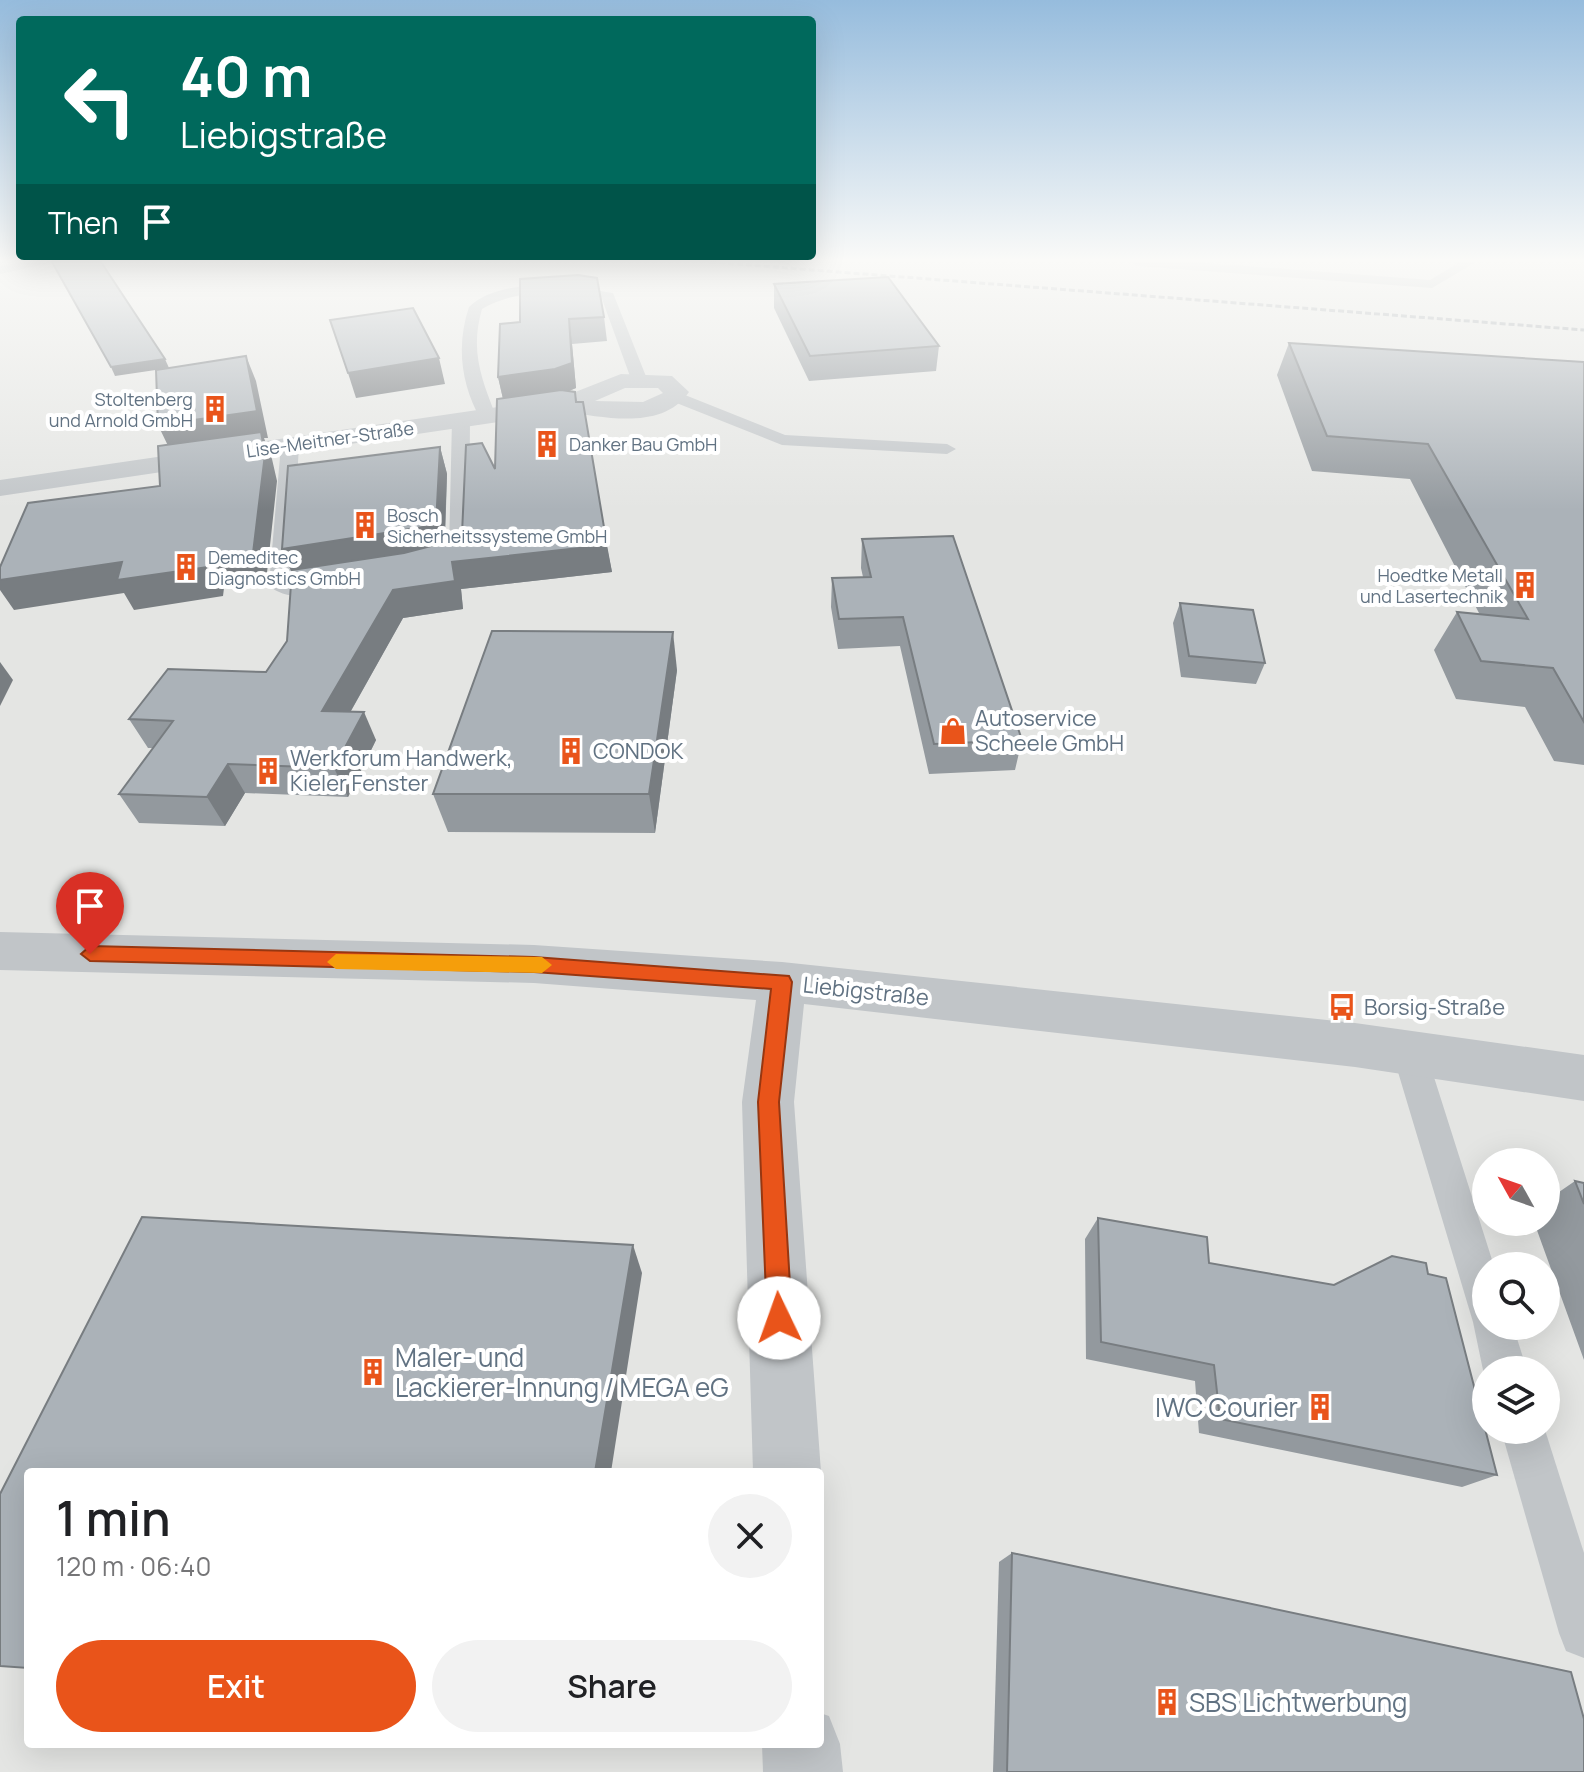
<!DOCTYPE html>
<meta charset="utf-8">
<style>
:root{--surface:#fff;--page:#f2f2f2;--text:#202124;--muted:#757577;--accent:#e9541a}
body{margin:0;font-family:Manrope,sans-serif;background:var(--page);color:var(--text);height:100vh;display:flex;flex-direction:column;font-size:30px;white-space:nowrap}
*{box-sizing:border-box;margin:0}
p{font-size:26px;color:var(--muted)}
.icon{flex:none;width:44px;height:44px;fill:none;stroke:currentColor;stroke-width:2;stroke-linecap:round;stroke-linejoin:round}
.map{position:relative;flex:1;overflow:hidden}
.panel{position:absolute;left:24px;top:1468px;width:800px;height:280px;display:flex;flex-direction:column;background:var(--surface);border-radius:8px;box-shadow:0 8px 32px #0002}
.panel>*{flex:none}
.banner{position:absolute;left:16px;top:16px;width:800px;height:244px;border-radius:8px;box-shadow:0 8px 32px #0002;background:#00695c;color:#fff;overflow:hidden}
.needle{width:52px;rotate:310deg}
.tools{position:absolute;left:1472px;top:1148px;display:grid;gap:16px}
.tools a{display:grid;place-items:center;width:88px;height:88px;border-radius:50%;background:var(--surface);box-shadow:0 8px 32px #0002;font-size:40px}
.pin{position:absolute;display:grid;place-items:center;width:68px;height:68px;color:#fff;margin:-82px -34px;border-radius:50% 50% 50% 0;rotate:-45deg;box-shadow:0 0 8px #0007}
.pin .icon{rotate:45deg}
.me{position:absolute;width:88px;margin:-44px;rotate:357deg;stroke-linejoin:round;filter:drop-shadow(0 0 6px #0008)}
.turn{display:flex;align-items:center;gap:28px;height:168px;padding:0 32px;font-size:36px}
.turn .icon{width:104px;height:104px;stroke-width:2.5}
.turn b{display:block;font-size:56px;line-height:68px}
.then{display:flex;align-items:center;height:76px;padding:0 32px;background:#0003;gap:16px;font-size:30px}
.round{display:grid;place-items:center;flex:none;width:84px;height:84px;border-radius:42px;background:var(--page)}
.overview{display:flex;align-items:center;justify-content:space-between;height:136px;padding:0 32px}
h1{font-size:48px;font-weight:600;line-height:60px}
.cta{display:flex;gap:16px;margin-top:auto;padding:16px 32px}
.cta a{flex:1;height:92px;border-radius:48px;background:var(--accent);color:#fff;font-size:32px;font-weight:600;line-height:92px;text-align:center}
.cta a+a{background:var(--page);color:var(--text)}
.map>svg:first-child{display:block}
</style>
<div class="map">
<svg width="1584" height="1772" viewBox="0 0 1584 1772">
<rect width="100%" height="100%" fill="#f4f4ef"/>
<!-- built -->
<path fill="#e4e5e3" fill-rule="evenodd" d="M0,262H1584V1772H0ZM1486,1162H1546V1222H1486ZM1486,1266H1546V1326H1486ZM1486,1370H1546V1430H1486ZM28,1472H820V1744H28Z"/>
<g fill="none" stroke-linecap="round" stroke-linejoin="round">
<!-- lane -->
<g fill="#c1c5c8" fill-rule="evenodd">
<polygon points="23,262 53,262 0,274 0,266"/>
<polygon points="1131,262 1193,262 1430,280 1460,262 1476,262 1432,288 1137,266"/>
<path d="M558,285L613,293L647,379L639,384L631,379L602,299C563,291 518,288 482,309C470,350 481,378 496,416L487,421L481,420C461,384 456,346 469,307C491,286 529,285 558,285Z"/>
<polygon points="675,391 785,435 947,444 956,449 947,454 782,445 669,400 667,396"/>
<polygon points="461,415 470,420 469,550 464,563 443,570 432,564 447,555 449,550 452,420"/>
<path d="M290,440L299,445L291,582L329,577L340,584C326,599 282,601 269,585L281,445Z"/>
<polygon points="1409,1037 1421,1041 1426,1052 1494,1266 1486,1266 1486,1326 1513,1326 1527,1370 1486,1370 1486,1376 1483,1370 1473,1322 1392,1052 1397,1041"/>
<polygon points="1501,1430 1545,1430 1584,1553 1584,1658 1566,1651 1559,1633"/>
</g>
<!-- street -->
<g fill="#c1c5c8" fill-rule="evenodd">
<path d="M621,374L672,376L689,392C662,431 605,417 565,412L0,496V480L560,398ZM625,388H658L663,393L643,402L595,401Z"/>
<polygon points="0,932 534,945 782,962 1355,1023 1584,1055 1584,1101 1355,1067 804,1004 794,1102 821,1472 753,1472 742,1102 756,1000 534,983 0,970"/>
<polygon points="820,1713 829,1716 840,1744 843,1772 763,1772 762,1744 820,1744"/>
</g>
<!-- rail -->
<polyline stroke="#a1a7ad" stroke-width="3" stroke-dasharray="6 3" stroke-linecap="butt" points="710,262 1584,330"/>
</g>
<!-- wall -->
<g fill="#93999e">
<polygon points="774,284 939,346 936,371 809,381 774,308"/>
<polygon points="604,317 607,341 572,344 576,388 569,391 575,392 612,572 461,589 463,609 403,618 351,711 376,740 348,797 245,793 225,826 139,823 119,794 153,748 148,748 129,719 266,672 287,641 292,573 282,549 440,447 447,474 445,543 450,541 462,534 495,469 503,399 498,377 500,324"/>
<polygon points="1289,343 1584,362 1584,765 1554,761 1525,707 1456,699 1434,650 1457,612 1480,615 1410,479 1312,471 1277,375"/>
<polygon points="862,539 1022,740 1015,770 929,774 900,646 838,649 831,607 832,578 863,577 861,568"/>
<polygon points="1180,603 1265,663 1256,684 1181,677 1173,623"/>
<polygon points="677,670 655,833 448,832 433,794"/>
<polygon points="1575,1181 1584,1183 1584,1360 1534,1222 1546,1222 1546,1201"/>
<polygon points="1098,1218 1209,1263 1334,1285 1428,1274 1497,1475 1462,1487 1199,1433 1195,1381 1086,1359 1085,1239"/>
<polygon points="1012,1553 1584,1772 993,1772 999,1562"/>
</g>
<!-- shaded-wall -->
<g fill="#787d81">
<polygon points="569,319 572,344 576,388 559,395 504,403 498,377"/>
<polygon points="246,356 256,381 268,438 264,438 272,459 277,481 266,582 224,588 223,596 134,610 124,593 14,610 0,590 0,580 122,562 131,578 171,452 158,425"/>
<polygon points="439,358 445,384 356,398 348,373"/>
<polygon points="165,359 169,368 115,376 111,367"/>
<polygon points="440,447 447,474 444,553 294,578 282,549"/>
<polygon points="607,545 612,572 461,589 463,609 403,618 335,739 322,711 393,590 452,562"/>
<polygon points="673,632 677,670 655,833 649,794"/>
<polygon points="0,662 13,680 0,706"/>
<polygon points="364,712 376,740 348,797 334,768"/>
<polygon points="228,764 245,793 225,826 207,797"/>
<polygon points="633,1245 642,1273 611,1472 595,1472"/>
</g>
<!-- building -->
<g fill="#abb2b8" stroke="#787d81" stroke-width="2">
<polygon points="52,262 101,262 165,359 111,367"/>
<polygon points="578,275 597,278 604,317 569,319 572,363 555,369 498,377 500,324 520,322 520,279"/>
<polygon points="888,277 939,346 810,356 774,284"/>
<polygon points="413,308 439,358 348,373 330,320"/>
<polygon points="1289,343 1584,362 1584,722 1553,668 1481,661 1457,612 1528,619 1428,444 1327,436"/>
<polygon points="246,356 257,411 158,425 156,370"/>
<polygon points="561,390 575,392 576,402 583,402 607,545 452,562 455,581 393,590 322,711 364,712 334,768 228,764 207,797 119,794 173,721 129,719 168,669 266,672 287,641 292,570 404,553 450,541 462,534 466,445 482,443 495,469 497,399"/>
<polygon points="261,432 265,454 253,553 209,559 208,567 117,580 122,562 0,580 0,567 28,503 160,486 158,446"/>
<polygon points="440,447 436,525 282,549 288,466"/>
<polygon points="953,536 1022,740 934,744 903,617 839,619 832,578 871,577 862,539"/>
<polygon points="1180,603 1253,610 1265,663 1189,656"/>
<polygon points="492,631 673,632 649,794 433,794"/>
<polygon points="1575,1181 1584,1183 1584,1204"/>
<polygon points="142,1217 633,1245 595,1472 28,1472 28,1668 0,1666 0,1494"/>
<polygon points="1098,1218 1207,1237 1209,1263 1334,1285 1392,1256 1426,1263 1428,1274 1446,1278 1497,1475 1220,1419 1214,1365 1101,1342"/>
<polygon points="1012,1553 1571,1672 1584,1719 1584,1772 1007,1772"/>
</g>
<!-- sky -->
<linearGradient id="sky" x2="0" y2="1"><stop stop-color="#96bcdd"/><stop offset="0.51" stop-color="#fafaf8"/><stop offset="1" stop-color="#fafaf8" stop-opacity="0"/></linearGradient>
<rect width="1584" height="510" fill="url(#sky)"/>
<!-- route -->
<polygon fill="#e9541a" stroke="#973711" stroke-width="2" points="90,946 534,957 789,976 792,982 779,1102 792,1318 788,1327 779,1331 770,1327 767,1318 758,1102 771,989 534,972 90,961 81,954"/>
<!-- slow -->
<polygon fill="#f59e0b" points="336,954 542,957 552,965 542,973 336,969 327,962"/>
<!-- icons -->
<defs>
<g id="building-bare" transform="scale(2.16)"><path d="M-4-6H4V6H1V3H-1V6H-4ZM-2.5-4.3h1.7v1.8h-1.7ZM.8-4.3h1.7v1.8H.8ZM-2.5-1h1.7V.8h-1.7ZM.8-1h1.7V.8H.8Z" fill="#e9541a" stroke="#fff" stroke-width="2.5" paint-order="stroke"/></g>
<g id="shop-bare" transform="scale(2.16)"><path d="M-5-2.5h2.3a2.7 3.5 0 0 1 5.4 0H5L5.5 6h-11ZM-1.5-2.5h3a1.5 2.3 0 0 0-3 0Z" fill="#e9541a" stroke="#fff" stroke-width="2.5" paint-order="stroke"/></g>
<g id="bus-bare" transform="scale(2.16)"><path d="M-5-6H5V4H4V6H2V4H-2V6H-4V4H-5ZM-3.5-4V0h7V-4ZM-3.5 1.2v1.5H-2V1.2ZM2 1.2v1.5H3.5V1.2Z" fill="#e9541a" stroke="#fff" stroke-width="2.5" paint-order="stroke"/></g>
</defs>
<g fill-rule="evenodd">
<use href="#building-bare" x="215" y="409"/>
<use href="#building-bare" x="547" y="444"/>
<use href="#building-bare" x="365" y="525"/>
<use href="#building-bare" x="186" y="567"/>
<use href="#building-bare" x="1525" y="585"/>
<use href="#shop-bare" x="953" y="731"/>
<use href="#building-bare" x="571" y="751"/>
<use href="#building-bare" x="268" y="771"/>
<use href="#bus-bare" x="1342" y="1007"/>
<use href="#building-bare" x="373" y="1372"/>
<use href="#building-bare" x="1320" y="1407"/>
<use href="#building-bare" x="1167" y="1702"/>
</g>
<g text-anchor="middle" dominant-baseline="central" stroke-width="8" stroke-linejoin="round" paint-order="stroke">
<!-- far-poi labels -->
<g font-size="18" fill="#617282" stroke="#fff" text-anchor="start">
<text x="193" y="399" text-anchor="end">Stoltenberg<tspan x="193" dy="21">und Arnold GmbH</tspan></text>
<text x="569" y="444">Danker Bau GmbH</text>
<text x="387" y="515">Bosch<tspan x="387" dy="21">Sicherheitssysteme GmbH</tspan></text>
<text x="208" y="557">Demeditec<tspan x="208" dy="21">Diagnostics GmbH</tspan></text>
<text x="1503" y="575" text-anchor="end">Hoedtke Metall<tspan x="1503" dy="21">und Lasertechnik</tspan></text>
</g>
<!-- far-street labels -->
<g font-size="18" fill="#617282" stroke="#fff">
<text transform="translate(330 439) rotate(-8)">Lise-Meitner-Straße</text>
</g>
<!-- poi labels -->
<g font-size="22" fill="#617282" stroke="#fff" text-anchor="start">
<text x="975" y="718">Autoservice<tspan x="975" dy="25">Scheele GmbH</tspan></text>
<text x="593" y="751">CONDOK</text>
<text x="290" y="758">Werkforum Handwerk,<tspan x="290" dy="25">Kieler Fenster</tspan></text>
<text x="1364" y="1007">Borsig-Straße</text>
</g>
<!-- street labels -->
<g font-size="22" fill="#617282" stroke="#fff">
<text transform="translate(866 991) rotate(6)">Liebigstraße</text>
</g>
<!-- near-poi labels -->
<g font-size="26" fill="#617282" stroke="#fff" text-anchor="start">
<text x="395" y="1357">Maler- und<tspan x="395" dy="30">Lackierer-Innung / MEGA eG</tspan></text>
<text x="1298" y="1407" text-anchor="end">IWC Courier</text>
<text x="1189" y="1702">SBS Lichtwerbung</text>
</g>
</g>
</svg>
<div class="tools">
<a><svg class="needle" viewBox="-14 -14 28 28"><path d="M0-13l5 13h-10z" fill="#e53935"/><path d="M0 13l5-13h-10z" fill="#757577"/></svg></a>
<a><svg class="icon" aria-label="search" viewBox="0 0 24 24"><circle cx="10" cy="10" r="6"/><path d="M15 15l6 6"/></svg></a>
<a><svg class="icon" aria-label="layers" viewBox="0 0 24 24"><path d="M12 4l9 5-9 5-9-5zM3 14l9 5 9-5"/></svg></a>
</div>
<div class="pin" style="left:90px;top:954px;background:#d93025"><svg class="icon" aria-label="arrive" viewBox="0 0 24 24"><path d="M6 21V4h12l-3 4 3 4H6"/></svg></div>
<svg class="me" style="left:779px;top:1318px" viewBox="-20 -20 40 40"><circle r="19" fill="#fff"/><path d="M0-13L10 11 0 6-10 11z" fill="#e9541a"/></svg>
<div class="banner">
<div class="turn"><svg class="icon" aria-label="left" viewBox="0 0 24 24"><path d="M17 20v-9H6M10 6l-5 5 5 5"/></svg><div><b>40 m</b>Liebigstraße</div></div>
<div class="then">Then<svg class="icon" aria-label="arrive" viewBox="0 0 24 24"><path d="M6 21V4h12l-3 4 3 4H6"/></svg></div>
</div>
<section class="panel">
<div class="overview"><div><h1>1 min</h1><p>120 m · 06:40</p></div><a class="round"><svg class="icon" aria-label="close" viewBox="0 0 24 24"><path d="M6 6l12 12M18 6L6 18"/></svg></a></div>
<div class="cta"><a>Exit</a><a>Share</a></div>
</section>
</div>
